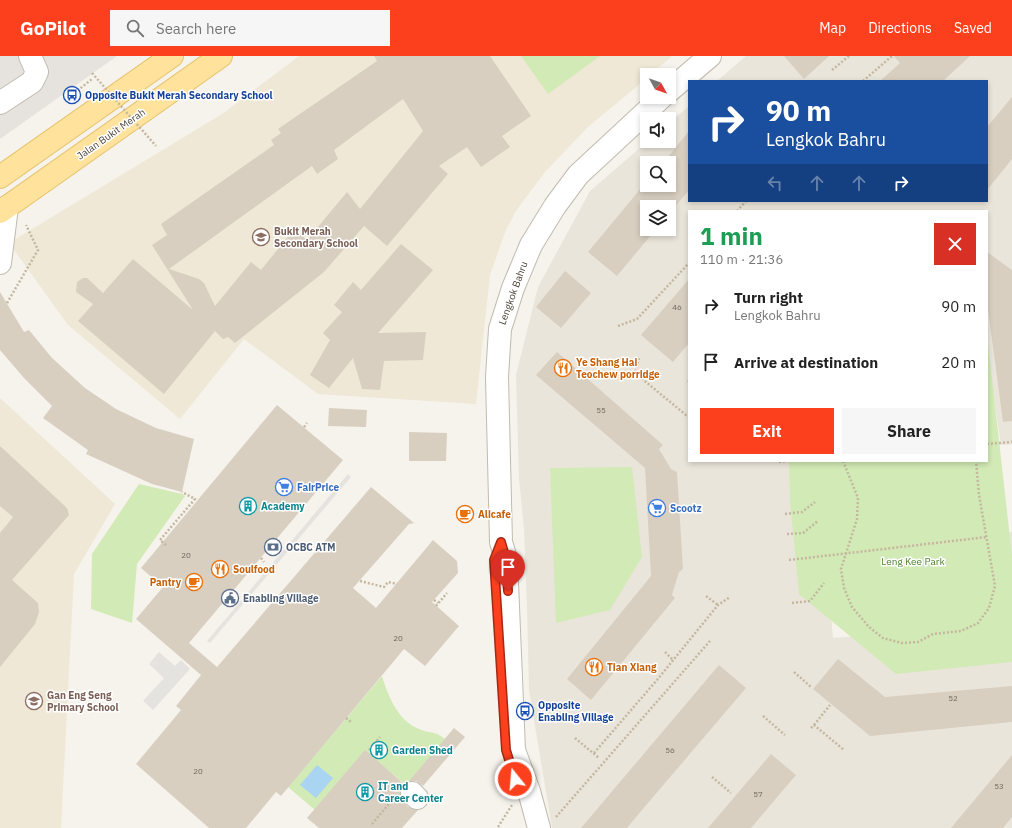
<!DOCTYPE html>
<meta charset="utf-8">
<style>
:root{--surface:#fff;--page:#f6f6f6;--text:#222;--muted:#767676;--accent:#fc3f1d}
body{margin:0;font-family:"IBM Plex Sans",sans-serif;background:var(--page);color:var(--text);height:100vh;display:flex;flex-direction:column;font-size:15px;white-space:nowrap}
*{box-sizing:border-box;margin:0}
p{font-size:13px;color:var(--muted)}
.icon{flex:none;width:22px;height:22px;fill:none;stroke:currentColor;stroke-width:2;stroke-linecap:round;stroke-linejoin:round}
.map{position:relative;flex:1;overflow:hidden}
.panel{position:absolute;left:688px;top:154px;width:300px;height:252px;display:flex;flex-direction:column;background:var(--surface);border-radius:0px;box-shadow:0 2px 6px #0003}
.panel>*{flex:none}
.hud{position:absolute;left:688px;top:24px;width:300px;height:122px;border-radius:0px;box-shadow:0 2px 6px #0003;background:#1a4fa0;color:#fff;overflow:hidden}
.needle{width:26px;rotate:130deg}
.fabs{position:absolute;left:640px;top:12px;display:grid;gap:8px}
.fabs a{display:grid;place-items:center;width:36px;height:36px;border-radius:0px;background:var(--surface);box-shadow:0 2px 6px #0003;font-size:20px}
.pin{position:absolute;display:grid;place-items:center;width:34px;height:34px;color:#fff;margin:-41px -17px;border-radius:50% 50% 50% 0;rotate:-45deg;box-shadow:0 0 4px #0007}
.pin .icon{rotate:45deg}
.me{position:absolute;width:44px;margin:-22px;rotate:343deg;stroke-linejoin:round;filter:drop-shadow(0 0 3px #0008)}
.turn{display:flex;align-items:center;gap:14px;height:84px;padding:0 12px;font-size:18px}
.turn .icon{width:52px;height:52px;stroke-width:2.5}
.turn b{display:block;font-size:28px;line-height:34px}
.lanes{display:flex;align-items:center;height:38px;padding:0 12px;background:#0003;justify-content:center;gap:20px;direction:ltr}
.lanes .off{opacity:.35}
.round{display:grid;place-items:center;flex:none;width:42px;height:42px;border-radius:0px;background:var(--page)}
.overview{display:flex;align-items:center;justify-content:space-between;height:68px;padding:0 12px}
h1{font-size:24px;font-weight:700;line-height:30px;color:#1e9e55}
.button{display:flex;gap:8px;margin-top:auto;padding:8px 12px}
.button a{flex:1;height:46px;border-radius:0px;background:var(--accent);color:#fff;font-size:16px;font-weight:700;line-height:46px;text-align:center}
.button a+a{background:var(--page);color:var(--text)}
ul{padding:0;list-style:none}
li{display:flex;align-items:center;gap:12px;height:56px;padding:0 12px}
li div{flex:1}
li b{display:block;font-size:15px}
li em{font-style:normal}
header{display:flex;align-items:center;gap:24px;box-sizing:border-box;height:56px;padding:0 20px;background:var(--accent);color:#fff}
header strong{font-size:19px}
nav{display:flex;gap:22px;margin-inline-start:auto;font-size:14px}
.search{width:280px;height:36px;background:var(--page);display:flex;align-items:center;gap:10px;box-sizing:border-box;padding:0 14px;border-radius:0px;color:var(--muted);font-size:15px}
.map>svg:first-child{display:block}
</style>
<header>
<strong>GoPilot</strong>
<div class="search"><svg class="icon" aria-label="search" viewBox="0 0 24 24"><circle cx="10" cy="10" r="6"/><path d="M15 15l6 6"/></svg>Search here</div>
<nav><a>Map</a><a>Directions</a><a>Saved</a></nav>
</header>
<div class="map">
<svg width="1012" height="772" viewBox="0 0 1012 772">
<rect width="100%" height="100%" fill="#f6f3ec"/>
<!-- residential -->
<path fill="#eae5da" fill-rule="evenodd" d="M746,0H1012V388L1001,389L987,295V155H689V405H818L833,582L1008,568L1002,477L1012,476V772H552L529,634L527,551L524,473L519,423L516,319L538,231L590,135L648,85H669V67L689,50V145H987V25H717ZM647,107H669V129H647ZM647,151H669V173H647Z"/>
<!-- industrial -->
<polygon fill="#e6e2dd" points="0,0 117,0 0,83"/>
<!-- education -->
<g fill="#efe8d6">
<polygon points="299,0 672,0 650,19 647,19 647,22 588,71 545,116 516,155 506,174 490,219 476,348 318,338 244,283 180,363 68,269 9,187 222,58"/>
<polygon points="0,342 115,448 74,518 61,772 0,772"/>
</g>
<!-- green -->
<g fill="#d2eab5">
<polygon points="521,0 600,0 548,38"/>
<polygon points="987,278 1012,500 1012,606 896,618 799,538 790,445 789,405 987,405"/>
<polygon points="632,411 642,501 610,554 556,567 550,412"/>
<polygon points="139,428 182,438 185,440 137,508 132,567 91,553 92,498"/>
<path d="M382,620C388,640 398,665 419,673C430,678 434,674 445,683L406,729L365,695L315,754L288,731Z"/>
</g>
<!-- parking -->
<g fill="#e5e3e0">
<polygon points="348,418 351,421 210,587 207,585"/>
<polygon points="159,596 175,610 181,604 190,613 153,654 143,645 164,622 149,608"/>
</g>
<!-- water -->
<polygon fill="#a9d4f2" points="317,709 333,722 316,742 300,729"/>
<!-- building -->
<g fill="#d8cfc1" fill-rule="evenodd">
<path d="M374,0H490L531,60L502,80L510,91L481,111L467,91L439,110L448,118L387,190L364,170L324,216L235,287L228,281L223,283L215,275L164,338L78,265L93,248L76,236L77,226L83,222H87L103,237L133,203L193,254L152,189L167,179L161,168L274,89L271,84L281,77L278,73L377,5ZM403,43L423,75L360,153L347,136L307,184L294,173L261,214L251,206L215,250L204,227L199,223L169,213L312,110L317,118L338,103L334,94Z"/>
<polygon points="784,0 829,0 804,23"/>
<polygon points="894,0 970,0 943,25 880,25 900,7"/>
<polygon points="1012,41 1012,103 987,134 987,71"/>
<polygon points="689,75 689,134 669,158 669,151 647,151 647,173 656,173 617,220 588,196 647,125 647,129 669,129 669,107 663,107"/>
<polygon points="401,188 433,214 378,277 426,276 423,304 384,305 380,334 362,333 353,302 329,332 310,319 330,284 323,277 342,256 334,249 353,226 361,234"/>
<polygon points="987,196 1012,214 1012,365 1003,366 987,246"/>
<polygon points="565,215 591,237 561,272 536,251"/>
<polygon points="689,223 689,287 673,306 641,279"/>
<polygon points="0,236 24,276 29,274 52,302 85,332 116,353 156,372 194,383 182,436 152,428 86,398 88,394 43,362 52,350 24,322 0,294"/>
<polygon points="557,296 663,389 659,393 671,413 677,416 683,513 679,516 672,539 675,542 591,644 567,623 651,520 645,412 536,319"/>
<polygon points="277,349 343,404 189,587 217,611 371,431 414,467 409,468 353,532 376,552 433,484 457,505 458,517 432,546 459,570 425,610 404,593 281,740 276,736 246,772 209,772 136,708 181,654 176,650 201,619 136,563 163,531 141,512"/>
<polygon points="329,352 367,354 366,371 328,370"/>
<polygon points="409,376 447,377 446,405 409,405"/>
<polygon points="0,390 67,452 69,459 12,524 38,547 39,556 35,568 0,611 0,477 13,461 0,450"/>
<polygon points="838,603 885,641 1012,630 1012,666 870,680 813,633"/>
<polygon points="719,609 746,632 636,761 627,772 581,772"/>
<polygon points="454,672 465,681 423,730 416,725 409,725"/>
<polygon points="365,694 404,728 400,733 400,741 408,751 418,754 402,772 319,772 307,762"/>
<polygon points="771,698 796,719 751,772 708,772"/>
<polygon points="1012,699 1012,761 1003,772 951,772"/>
</g>
<g fill="none" stroke-linecap="round" stroke-linejoin="round">
<!-- minor casing -->
<g stroke="#c2bbae" stroke-width="24">
<g id="minor">
<polyline points="669,35 710,0"/>
<polyline points="0,47 32,26 37,16 30,0"/>
<polyline points="0,207 7,151"/>
<polyline points="412,737 417,742"/>
<polyline points="539,772 529,735 514,694 506,503 501,486 497,321 500,273 513,232 531,189 555,150 578,119 662,41"/>
</g>
</g>
<!-- major casing -->
<g stroke="#e6c16a" stroke-width="24">
<g id="major">
<polyline points="0,121 172,0"/>
<polyline points="0,156 221,0"/>
</g>
</g>
<!-- path -->
<g stroke="#c4b79f" stroke-width="2.5" stroke-dasharray="2 2" stroke-linecap="butt">
<polyline points="832,14 849,0"/>
<polyline points="863,25 892,0"/>
<polyline points="75,43 72,39 92,23"/>
<polyline points="737,155 746,145"/>
<polyline points="7,247 38,194 26,169"/>
<polyline points="618,270 637,263 689,207"/>
<polyline points="639,302 635,317 686,359 689,358"/>
<polyline points="688,324 689,325"/>
<polyline points="304,371 307,367"/>
<polyline points="987,388 1012,386"/>
<polyline points="843,405 858,442 857,463 841,513 844,532 852,551 869,571 883,582 902,587 918,586 933,578 961,575 978,567 989,552 995,530 979,439 976,405"/>
<polyline points="779,406 788,405"/>
<polyline points="785,458 802,456 815,446"/>
<polyline points="787,478 803,477 818,465"/>
<polyline points="166,489 160,484 195,443 182,436"/>
<polyline points="261,502 264,506"/>
<polyline points="789,504 987,481"/>
<polyline points="360,525 384,531 388,526 397,528"/>
<polyline points="706,540 718,549"/>
<polyline points="434,544 438,547"/>
<polyline points="792,547 810,545 824,527"/>
<polyline points="436,550 447,537"/>
<polyline points="665,596 673,604"/>
<polyline points="794,616 811,631"/>
<polyline points="763,660 785,679"/>
<polyline points="346,662 351,666"/>
<polyline points="814,669 830,649"/>
<polyline points="811,672 814,669 844,694"/>
<polyline points="575,682 599,702"/>
<polyline points="369,694 380,681"/>
<polyline points="594,697 657,624 718,549 730,541"/>
<polyline points="712,721 731,737"/>
<polyline points="556,761 710,585"/>
<polyline points="372,768 393,743"/>
<polyline points="498,771 512,749"/>
</g>
<!-- minor -->
<use href="#minor" stroke="#fff" stroke-width="22"/>
<!-- major -->
<use href="#major" stroke="#ffe39c" stroke-width="22"/>
<!-- path-bridge -->
<polyline stroke="#c4b79f" stroke-width="2.5" stroke-dasharray="2 2" stroke-linecap="butt" points="92,17 156,90"/>
</g>
<g fill="none" stroke-linecap="round" stroke-linejoin="round">
<!-- route casing -->
<g stroke="#a42913" stroke-width="10">
<polyline id="route" points="508,535 506,503 501,486 494,504 506,694 515,723"/>
</g>
<!-- route -->
<use href="#route" stroke="#fc3f1d" stroke-width="7"/>
</g>
<!-- icons -->
<defs>
<g id="bus-ring" transform="scale(0.9)"><circle r="9.5" fill="#fff" stroke="#1a4fb4" stroke-width="1.5"/><path d="M-5-6H5V4H4V6H2V4H-2V6H-4V4H-5ZM-3.5-4V0h7V-4ZM-3.5 1.2v1.5H-2V1.2ZM2 1.2v1.5H3.5V1.2Z" fill="#1a4fb4"/></g>
<g id="school-ring" transform="scale(0.9)"><circle r="9.5" fill="#fff" stroke="#8d6e63" stroke-width="1.5"/><path d="M0-5L7-2L0 1L-7-2ZM-4 1L0 2.5L4 1V4Q0 6-4 4Z" fill="#8d6e63"/></g>
<g id="restaurant-ring" transform="scale(0.9)"><circle r="9.5" fill="#fff" stroke="#e8710a" stroke-width="1.5"/><path d="M-5-6h1v4h1v-4h1v4h1v-4h1v5L-1.5 .5V6h-2V.5L-5-1ZM5-6V6H3V1.5H1.5Q1.5-4 5-6Z" fill="#e8710a"/></g>
<g id="supermarket-ring" transform="scale(0.9)"><circle r="9.5" fill="#fff" stroke="#3f7fe0" stroke-width="1.5"/><path d="M-6-5.5h2.5l.6 2H6L4.5 2H-2.5L-4.4-4H-6ZM-1.5 3.2a1.3 1.3 0 1 0 .1 0ZM3 3.2a1.3 1.3 0 1 0 .1 0Z" fill="#3f7fe0"/></g>
<g id="building-ring" transform="scale(0.9)"><circle r="9.5" fill="#fff" stroke="#0f9aa8" stroke-width="1.5"/><path d="M-4-6H4V6H1V3H-1V6H-4ZM-2.5-4.3h1.7v1.8h-1.7ZM.8-4.3h1.7v1.8H.8ZM-2.5-1h1.7V.8h-1.7ZM.8-1h1.7V.8H.8Z" fill="#0f9aa8"/></g>
<g id="cafe-ring" transform="scale(0.9)"><circle r="9.5" fill="#fff" stroke="#e8710a" stroke-width="1.5"/><path d="M-5.5-4.5H6V0H3Q3 3.5 0 3.5H-2.5Q-5.5 3.5-5.5 0ZM3-3.2v2h1.7v-2ZM-6 4.5H4V6H-6Z" fill="#e8710a"/></g>
<g id="bank-ring" transform="scale(0.9)"><circle r="9.5" fill="#fff" stroke="#5c6f8a" stroke-width="1.5"/><path d="M-6-4H6V4H-6ZM0-2.3a2.3 2.3 0 1 0 0 4.6a2.3 2.3 0 1 0 0-4.6Z" fill="#5c6f8a"/></g>
<g id="civic-ring" transform="scale(0.9)"><circle r="9.5" fill="#fff" stroke="#5c6f8a" stroke-width="1.5"/><path d="M-.6-6.5H3V-4.5H.6V-3L4-1V1h2V6H-6V1h2V-1L-.6-3ZM-1.2 2.5V6h2.4V2.5Z" fill="#5c6f8a"/></g>
</defs>
<g fill-rule="evenodd">
<use href="#bus-ring" x="72" y="39"/>
<use href="#school-ring" x="261" y="181"/>
<use href="#restaurant-ring" x="563" y="312"/>
<use href="#supermarket-ring" x="284" y="431"/>
<use href="#building-ring" x="248" y="450"/>
<use href="#supermarket-ring" x="657" y="452"/>
<use href="#cafe-ring" x="465" y="458"/>
<use href="#bank-ring" x="273" y="491"/>
<use href="#restaurant-ring" x="220" y="513"/>
<use href="#cafe-ring" x="194" y="526"/>
<use href="#civic-ring" x="230" y="542"/>
<use href="#restaurant-ring" x="594" y="611"/>
<use href="#school-ring" x="34" y="645"/>
<use href="#bus-ring" x="525" y="655"/>
<use href="#building-ring" x="379" y="694"/>
<use href="#building-ring" x="365" y="736"/>
</g>
<g text-anchor="middle" dominant-baseline="central" stroke-width="3" stroke-linejoin="round" paint-order="stroke">
<!-- number labels -->
<g font-size="8" fill="#6e675b">
<text x="677" y="251">46</text>
<text x="601" y="354">55</text>
<text x="186" y="499">20</text>
<text x="398" y="582">20</text>
<text x="953" y="642">52</text>
<text x="670" y="694">56</text>
<text x="198" y="715">20</text>
<text x="999" y="730">53</text>
<text x="758" y="738">57</text>
</g>
<!-- transit labels -->
<g font-size="10" font-weight="bold" fill="#164399" stroke="#fff" text-anchor="start">
<text x="85" y="39">Opposite Bukit Merah Secondary School</text>
<text x="538" y="649">Opposite<tspan x="538" dy="12">Enabling Village</tspan></text>
</g>
<!-- street labels -->
<g font-size="10" fill="#4b4439" stroke="#fff">
<text transform="translate(111 78) rotate(-35)">Jalan Bukit Merah</text>
<text transform="translate(513 237) rotate(-70)">Lengkok Bahru</text>
</g>
<!-- education labels -->
<g font-size="10" font-weight="bold" fill="#785e54" stroke="#fff" text-anchor="start">
<text x="274" y="175">Bukit Merah<tspan x="274" dy="12">Secondary School</tspan></text>
<text x="47" y="639">Gan Eng Seng<tspan x="47" dy="12">Primary School</tspan></text>
</g>
<!-- food labels -->
<g font-size="10" font-weight="bold" fill="#c56008" stroke="#fff" text-anchor="start">
<text x="576" y="306">Ye Shang Hai<tspan x="576" dy="12">Teochew porridge</tspan></text>
<text x="478" y="458">Alicafe</text>
<text x="233" y="513">Soulfood</text>
<text x="181" y="526" text-anchor="end">Pantry</text>
<text x="607" y="611">Tian Xiang</text>
</g>
<!-- shop labels -->
<g font-size="10" font-weight="bold" fill="#366cbe" stroke="#fff" text-anchor="start">
<text x="297" y="431">FairPrice</text>
<text x="670" y="452">Scootz</text>
</g>
<!-- culture labels -->
<g font-size="10" font-weight="bold" fill="#0d838f" stroke="#fff" text-anchor="start">
<text x="261" y="450">Academy</text>
<text x="392" y="694">Garden Shed</text>
<text x="378" y="730">IT and<tspan x="378" dy="12">Career Center</tspan></text>
</g>
<!-- service labels -->
<g font-size="10" font-weight="bold" fill="#4e5e75" stroke="#fff" text-anchor="start">
<text x="286" y="491">OCBC ATM</text>
<text x="243" y="542">Enabling Village</text>
</g>
<!-- park labels -->
<g font-size="10" fill="#4a7f2a" stroke="#fff">
<text x="913" y="505">Leng Kee Park</text>
</g>
</g>
</svg>
<div class="fabs">
<a><svg class="needle" viewBox="-14 -14 28 28"><path d="M0-13l5 13h-10z" fill="#e53935"/><path d="M0 13l5-13h-10z" fill="#767676"/></svg></a>
<a><svg class="icon" aria-label="sound" viewBox="0 0 24 24"><path d="M4 9h4l5-4v14l-5-4H4zM17 9q2 3 0 6"/></svg></a>
<a><svg class="icon" aria-label="search" viewBox="0 0 24 24"><circle cx="10" cy="10" r="6"/><path d="M15 15l6 6"/></svg></a>
<a><svg class="icon" aria-label="layers" viewBox="0 0 24 24"><path d="M12 4l9 5-9 5-9-5zM3 14l9 5 9-5"/></svg></a>
</div>
<div class="pin" style="left:508px;top:535px;background:#d93025"><svg class="icon" aria-label="arrive" viewBox="0 0 24 24"><path d="M6 21V4h12l-3 4 3 4H6"/></svg></div>
<svg class="me" style="left:515px;top:723px" viewBox="-20 -20 40 40"><circle r="17" fill="#fc3f1d" stroke="#fff" stroke-width="3"/><path d="M0-11L8 9 0 5-8 9z" fill="#fff"/></svg>
<div class="hud">
<div class="turn"><svg class="icon" aria-label="right" viewBox="0 0 24 24"><path d="M7 20v-9h11M14 6l5 5-5 5"/></svg><div><b>90 m</b>Lengkok Bahru</div></div>
<div class="lanes"><svg class="icon off" aria-label="left" viewBox="0 0 24 24"><path d="M17 20v-9H6M10 6l-5 5 5 5"/></svg><svg class="icon off" aria-label="ahead" viewBox="0 0 24 24"><path d="M12 20V5M6 11l6-6 6 6"/></svg><svg class="icon off" aria-label="ahead" viewBox="0 0 24 24"><path d="M12 20V5M6 11l6-6 6 6"/></svg><svg class="icon" aria-label="right" viewBox="0 0 24 24"><path d="M7 20v-9h11M14 6l5 5-5 5"/></svg></div>
</div>
<section class="panel">
<div class="overview"><div><h1>1 min</h1><p>110 m · 21:36</p></div><a class="round" style="background:#d93025;color:#fff"><svg class="icon" aria-label="close" viewBox="0 0 24 24"><path d="M6 6l12 12M18 6L6 18"/></svg></a></div>
<ul>
<li><svg class="icon" aria-label="right" viewBox="0 0 24 24"><path d="M7 20v-9h11M14 6l5 5-5 5"/></svg><div><b>Turn right</b><p>Lengkok Bahru</p></div><em>90 m</em></li>
<li><svg class="icon" aria-label="arrive" viewBox="0 0 24 24"><path d="M6 21V4h12l-3 4 3 4H6"/></svg><div><b>Arrive at destination</b></div><em>20 m</em></li>
</ul>
<div class="button"><a>Exit</a><a>Share</a></div>
</section>
</div>
